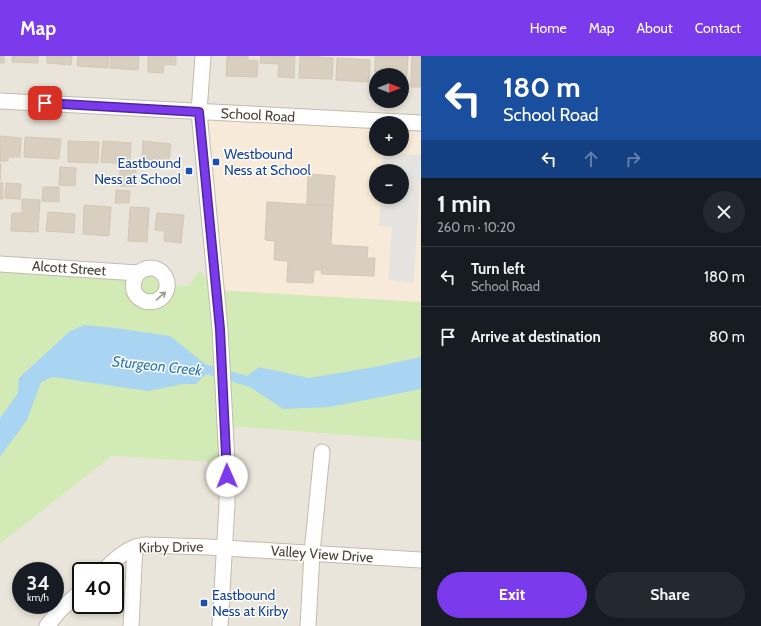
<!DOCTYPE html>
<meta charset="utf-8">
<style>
:root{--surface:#171b24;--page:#242831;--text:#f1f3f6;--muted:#9ea1a6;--line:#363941;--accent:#7c3aed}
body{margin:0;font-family:Cabin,sans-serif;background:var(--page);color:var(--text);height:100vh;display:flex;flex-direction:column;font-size:15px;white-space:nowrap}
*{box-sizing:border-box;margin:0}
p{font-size:13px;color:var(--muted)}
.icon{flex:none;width:22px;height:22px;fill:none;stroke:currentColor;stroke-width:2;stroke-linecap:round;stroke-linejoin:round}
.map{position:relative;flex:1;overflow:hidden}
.panel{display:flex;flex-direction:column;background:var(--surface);width:340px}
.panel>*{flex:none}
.hud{background:#1a4fa0;color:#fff;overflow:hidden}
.needle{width:26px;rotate:90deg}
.buttons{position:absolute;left:369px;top:12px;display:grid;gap:8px}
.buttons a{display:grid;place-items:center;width:40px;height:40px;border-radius:50%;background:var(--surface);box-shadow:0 2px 6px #0003;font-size:20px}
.speed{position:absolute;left:12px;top:506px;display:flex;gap:8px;font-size:20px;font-weight:700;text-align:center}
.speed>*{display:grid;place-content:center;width:52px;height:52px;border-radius:50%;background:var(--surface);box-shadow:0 2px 6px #0003;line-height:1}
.speed small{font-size:10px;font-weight:400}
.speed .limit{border:2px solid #111;border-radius:6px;background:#fff;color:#111}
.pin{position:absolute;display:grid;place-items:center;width:34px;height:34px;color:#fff;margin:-17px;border-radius:8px;box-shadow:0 2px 6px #0006}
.me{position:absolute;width:44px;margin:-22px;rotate:359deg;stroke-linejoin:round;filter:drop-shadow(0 0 3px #0008)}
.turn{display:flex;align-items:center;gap:14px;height:84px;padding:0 16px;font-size:18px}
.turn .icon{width:52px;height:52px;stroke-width:2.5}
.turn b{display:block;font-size:28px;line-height:34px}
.lanes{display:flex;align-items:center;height:38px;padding:0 16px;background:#0003;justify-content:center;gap:20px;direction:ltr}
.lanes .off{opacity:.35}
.round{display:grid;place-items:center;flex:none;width:42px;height:42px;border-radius:21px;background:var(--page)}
.head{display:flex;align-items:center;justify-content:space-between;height:68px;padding:0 16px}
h1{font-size:24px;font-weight:800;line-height:30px}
.button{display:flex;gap:8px;margin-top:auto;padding:8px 16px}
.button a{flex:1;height:46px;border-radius:24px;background:var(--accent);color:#fff;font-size:16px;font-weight:800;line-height:46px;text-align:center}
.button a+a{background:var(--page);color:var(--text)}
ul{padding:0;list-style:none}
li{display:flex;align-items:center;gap:12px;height:60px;padding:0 16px;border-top:1px solid var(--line)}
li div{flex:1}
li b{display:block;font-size:15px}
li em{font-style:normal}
header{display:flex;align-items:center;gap:24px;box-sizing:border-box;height:56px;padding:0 20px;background:var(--accent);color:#fff}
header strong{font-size:19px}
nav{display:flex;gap:22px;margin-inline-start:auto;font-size:14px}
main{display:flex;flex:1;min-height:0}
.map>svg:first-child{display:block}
</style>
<header>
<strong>Map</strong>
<nav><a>Home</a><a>Map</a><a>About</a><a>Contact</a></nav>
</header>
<main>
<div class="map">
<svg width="421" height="570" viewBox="0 0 421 570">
<rect width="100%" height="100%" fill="#f6f3ec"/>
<!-- residential -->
<g fill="#eae5da" fill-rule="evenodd">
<path d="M0,0H421V67L199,56L216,234L200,214L188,230L167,229L0,208ZM376,19H402V45H376Z"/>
<path d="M225,371H240L421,385V570H0V488L112,400L227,406ZM21,515H55V549H21ZM81,515H115V549H81Z"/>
</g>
<!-- commercial -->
<path fill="#f7ead8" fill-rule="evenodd" d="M199,56L421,67V246L216,234ZM376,67H402V93H376ZM376,115H402V141H376Z"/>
<!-- green -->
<polygon fill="#d2eab5" points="0,208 143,213 167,229 188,230 200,214 216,234 421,246 421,385 240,371 225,371 227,407 112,400 0,488"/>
<!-- parking -->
<polygon fill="#e5e3e0" points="383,97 421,99 414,227 388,224 392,171 379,170 381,141 402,141 402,115 382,115"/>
<!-- water -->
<polygon fill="#a9d4f2" points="84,269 115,272 170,280 205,308 247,320 259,311 309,322 375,311 421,301 421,333 330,351 283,353 250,331 206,318 196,328 183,328 148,335 53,321 41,326 27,364 0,401 0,362 18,337 19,322 69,276"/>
<!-- building -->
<g fill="#d8cfc1" stroke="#d3c7b4">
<rect x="0" y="0" width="4" height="7"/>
<polygon points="12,0 38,0 38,7 12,6"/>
<polygon points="47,0 72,0 71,9 47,7"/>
<polygon points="78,0 109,0 108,12 77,10"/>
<polygon points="111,0 139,0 138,14 110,12"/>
<polygon points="148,0 176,0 176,9 164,8 163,17 148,16"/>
<polygon points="227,0 248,0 248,4 258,5 257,21 226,20"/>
<polygon points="261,0 295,0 294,22 278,21 279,8 260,7"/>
<polygon points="300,0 320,0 320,1 333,2 332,23 299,22"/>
<polygon points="375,0 408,0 406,30 402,30 402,19 375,18"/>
<polygon points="412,0 421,0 421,31 411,31"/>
<polygon points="337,2 370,4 369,26 336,24"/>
<polygon points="0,80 21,82 20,101 8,101 8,105 0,105"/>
<polygon points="25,81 61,83 59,103 24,101"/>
<polygon points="68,85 99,86 98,107 68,106"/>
<polygon points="103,85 131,87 130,108 101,106"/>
<polygon points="143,85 171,88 169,107 142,105"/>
<polygon points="0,108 1,108 0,125"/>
<polygon points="60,111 76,112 75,130 59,129"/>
<polygon points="120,114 136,114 136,130 119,130"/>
<polygon points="308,118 335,120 333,150 307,148"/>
<rect x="0" y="127" width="3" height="16"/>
<polygon points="6,127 21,128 20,143 5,142"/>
<polygon points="43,131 59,131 59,146 42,145"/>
<polygon points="116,134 130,135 129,147 115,147"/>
<polygon points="22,143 40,144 38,176 11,175 12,157 22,157"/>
<polygon points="267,146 333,150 331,189 368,191 367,202 375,202 374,220 321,218 322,214 314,214 313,227 287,226 288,205 274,204 275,185 265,184"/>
<polygon points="84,149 111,151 109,180 83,178"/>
<polygon points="130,151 149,152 147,186 128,185"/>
<polygon points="48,156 75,158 74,177 46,175"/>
<polygon points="157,157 184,159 181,187 164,185 165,175 155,174"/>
</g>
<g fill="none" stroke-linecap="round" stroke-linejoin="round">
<!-- minor casing -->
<g stroke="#c2bbae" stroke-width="17">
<g id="minor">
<polyline points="203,0 199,56 220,273 227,407 227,448 220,570"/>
<polyline points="0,45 421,67"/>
<path d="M0,208L138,217C161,199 180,234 156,245C152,246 148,246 144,245C131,239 131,227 138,217"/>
<path d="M103,515C117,502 126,492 145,489L208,491L421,504"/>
<polyline points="47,570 59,555 81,535"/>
<polyline points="131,570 135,491"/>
<polyline points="308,570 312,497 322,396"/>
</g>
</g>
<!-- minor -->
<use href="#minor" stroke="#fff" stroke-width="15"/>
</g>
<!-- one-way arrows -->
<defs><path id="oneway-shaft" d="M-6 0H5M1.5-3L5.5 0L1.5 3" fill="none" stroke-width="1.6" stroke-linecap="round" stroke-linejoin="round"/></defs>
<use stroke="#9c9892" href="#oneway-shaft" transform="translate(161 240) rotate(-41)"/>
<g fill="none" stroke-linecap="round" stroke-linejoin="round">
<!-- route casing -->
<g stroke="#51269a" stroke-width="10">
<polyline id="route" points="45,47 199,56 220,273 227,420"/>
</g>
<!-- route -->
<use href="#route" stroke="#7c3aed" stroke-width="7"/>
</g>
<!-- markers -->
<g fill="#1a4fb4" stroke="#fff" stroke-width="1.5">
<rect x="212" y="102" width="8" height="8" rx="2"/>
<rect x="185" y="111" width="8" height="8" rx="2"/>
<rect x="200" y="543" width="8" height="8" rx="2"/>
</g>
<g text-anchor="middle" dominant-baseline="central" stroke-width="3" stroke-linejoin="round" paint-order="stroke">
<!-- street labels -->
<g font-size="14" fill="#4b4439" stroke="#fff">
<text transform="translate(258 59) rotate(3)">School Road</text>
<text transform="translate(69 212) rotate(4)">Alcott Street</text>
<text transform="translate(171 491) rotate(-1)">Kirby Drive</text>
<text transform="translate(322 498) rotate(4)">Valley View Drive</text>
</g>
<!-- transit labels -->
<g font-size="14" fill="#164399" stroke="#fff" text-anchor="start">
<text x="224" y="98">Westbound<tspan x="224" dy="16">Ness at School</tspan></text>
<text x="181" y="107" text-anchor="end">Eastbound<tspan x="181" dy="16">Ness at School</tspan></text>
<text x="212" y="539">Eastbound<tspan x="212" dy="16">Ness at Kirby</tspan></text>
</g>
<!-- water labels -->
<g font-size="15" font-style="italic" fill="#2e7ab2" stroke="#fff">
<text transform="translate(157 310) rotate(6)">Sturgeon Creek</text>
</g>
</g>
</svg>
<div class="buttons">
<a><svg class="needle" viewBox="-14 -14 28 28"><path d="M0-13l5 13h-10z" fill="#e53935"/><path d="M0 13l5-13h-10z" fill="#9ea1a6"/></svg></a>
<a>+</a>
<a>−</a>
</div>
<div class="speed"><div>34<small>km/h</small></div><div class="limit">40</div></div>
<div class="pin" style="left:45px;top:47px;background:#d93025"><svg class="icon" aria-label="arrive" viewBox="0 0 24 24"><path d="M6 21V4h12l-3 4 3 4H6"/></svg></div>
<svg class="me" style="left:227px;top:420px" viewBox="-20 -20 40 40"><circle r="19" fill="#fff"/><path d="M0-13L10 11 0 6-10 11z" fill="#7c3aed"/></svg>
</div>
<section class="panel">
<div class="hud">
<div class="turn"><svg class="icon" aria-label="left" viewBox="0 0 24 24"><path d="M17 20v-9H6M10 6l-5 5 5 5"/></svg><div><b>180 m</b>School Road</div></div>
<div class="lanes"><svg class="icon" aria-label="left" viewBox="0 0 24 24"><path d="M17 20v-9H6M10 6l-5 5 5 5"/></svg><svg class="icon off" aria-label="ahead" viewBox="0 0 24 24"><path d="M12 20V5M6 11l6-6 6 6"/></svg><svg class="icon off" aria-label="right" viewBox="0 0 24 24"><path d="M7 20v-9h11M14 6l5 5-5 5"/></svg></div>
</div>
<div class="head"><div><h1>1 min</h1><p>260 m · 10:20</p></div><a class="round"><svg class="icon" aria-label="close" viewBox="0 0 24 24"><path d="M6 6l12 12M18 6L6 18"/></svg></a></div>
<ul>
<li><svg class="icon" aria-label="left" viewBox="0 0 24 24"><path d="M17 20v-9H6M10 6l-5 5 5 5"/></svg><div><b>Turn left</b><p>School Road</p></div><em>180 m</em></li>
<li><svg class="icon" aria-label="arrive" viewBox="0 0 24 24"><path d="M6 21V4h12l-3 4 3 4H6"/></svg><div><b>Arrive at destination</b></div><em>80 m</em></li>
</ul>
<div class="button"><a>Exit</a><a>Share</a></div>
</section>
</main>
